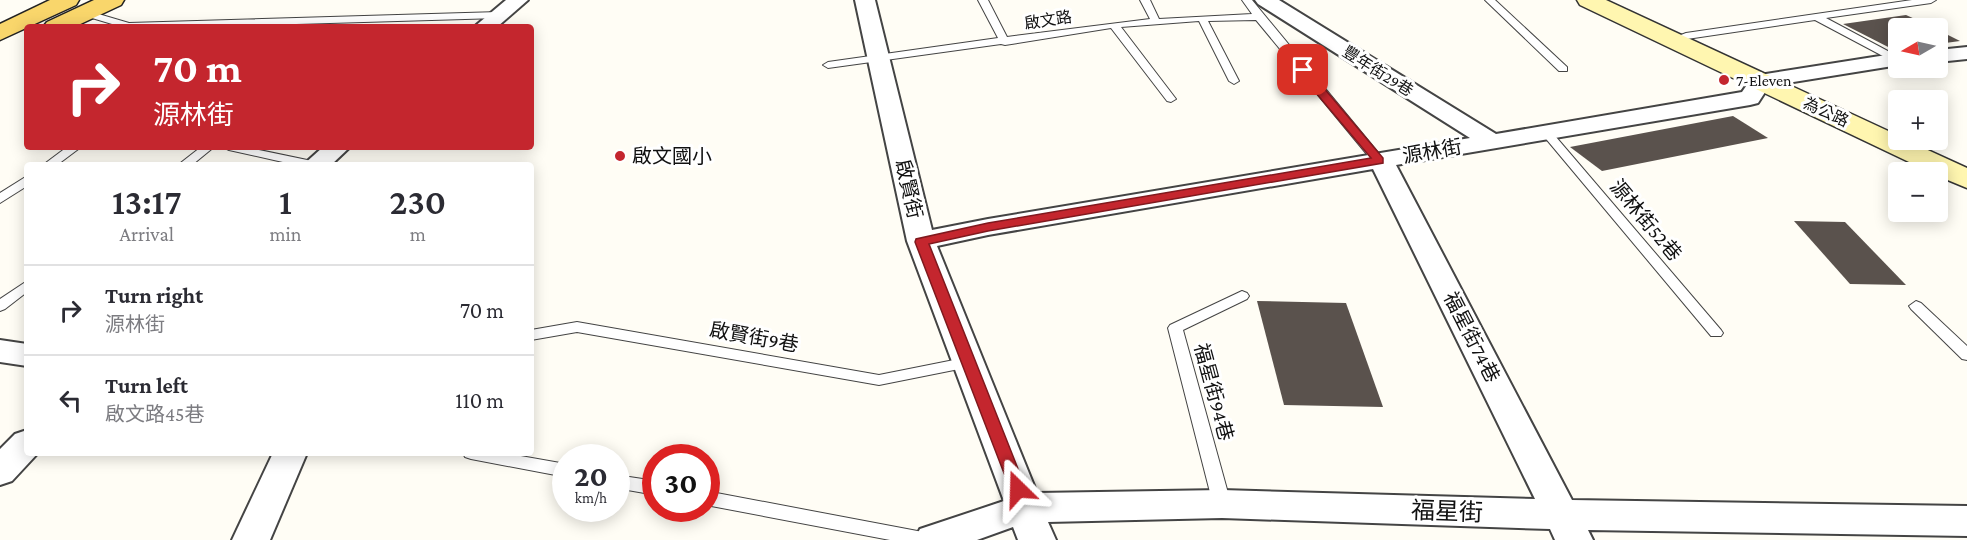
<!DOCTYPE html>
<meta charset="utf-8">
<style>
:root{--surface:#fff;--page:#f7f7f7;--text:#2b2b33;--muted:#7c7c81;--line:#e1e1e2}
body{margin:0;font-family:"Crimson Pro","Noto Sans TC",serif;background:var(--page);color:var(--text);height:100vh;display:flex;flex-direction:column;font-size:22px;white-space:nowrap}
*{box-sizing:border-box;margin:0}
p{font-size:20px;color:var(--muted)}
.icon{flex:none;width:33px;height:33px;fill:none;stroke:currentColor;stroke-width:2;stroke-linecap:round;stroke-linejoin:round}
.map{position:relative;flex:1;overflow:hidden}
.sheet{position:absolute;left:24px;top:162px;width:510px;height:294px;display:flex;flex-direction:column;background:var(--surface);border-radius:6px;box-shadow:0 3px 15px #0003}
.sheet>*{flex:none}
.banner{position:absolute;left:24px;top:24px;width:510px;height:126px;border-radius:6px;box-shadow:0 3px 15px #0003;background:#c4262e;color:#fff;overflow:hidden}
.needle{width:39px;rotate:261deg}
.buttons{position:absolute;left:1888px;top:18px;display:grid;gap:12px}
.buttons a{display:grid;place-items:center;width:60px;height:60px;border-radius:6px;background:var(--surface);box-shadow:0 3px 15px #0003;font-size:30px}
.speed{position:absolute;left:552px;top:444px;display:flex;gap:12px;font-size:30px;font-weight:700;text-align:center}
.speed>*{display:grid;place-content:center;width:78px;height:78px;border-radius:50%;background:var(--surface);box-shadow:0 3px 15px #0003;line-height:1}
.speed small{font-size:15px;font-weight:400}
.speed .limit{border:9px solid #d22;background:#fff;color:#111}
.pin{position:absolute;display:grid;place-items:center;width:51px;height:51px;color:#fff;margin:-26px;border-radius:12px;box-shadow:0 3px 9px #0006}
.me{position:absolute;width:66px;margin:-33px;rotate:338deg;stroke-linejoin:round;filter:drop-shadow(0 0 4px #0008)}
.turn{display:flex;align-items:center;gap:21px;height:126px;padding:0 30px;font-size:27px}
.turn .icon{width:78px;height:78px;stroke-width:2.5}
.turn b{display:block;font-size:42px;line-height:51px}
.eta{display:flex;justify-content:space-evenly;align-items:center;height:102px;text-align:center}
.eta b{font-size:36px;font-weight:600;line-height:42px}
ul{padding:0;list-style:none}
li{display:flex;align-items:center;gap:18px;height:90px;padding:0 30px;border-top:2px solid var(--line)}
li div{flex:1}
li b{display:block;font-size:22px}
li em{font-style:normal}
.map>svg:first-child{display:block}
</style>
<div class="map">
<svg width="1967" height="540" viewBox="0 0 1967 540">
<rect width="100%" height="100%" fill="#fffdf5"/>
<!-- building -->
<g fill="#5a524d">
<polygon points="1906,15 1935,28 1899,28 1899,50 1896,51 1843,24"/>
<polygon points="1938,30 1960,41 1938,44"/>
<polygon points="1733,116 1768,138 1602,171 1570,147"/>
<polygon points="1794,221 1845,222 1906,285 1850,284"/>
<polygon points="1257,301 1346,303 1383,407 1284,405"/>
</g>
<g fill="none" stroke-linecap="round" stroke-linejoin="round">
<!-- lane casing -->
<g stroke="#444" stroke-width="2">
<g id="lane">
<polygon points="978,0 988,0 1007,37 1150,19 1140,0 1150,0 1159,19 1252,14 1242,0 1252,0 1385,161 1379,165 1375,164 1256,20 1208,21 1239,81 1234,84 1229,81 1199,21 1121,27 1176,99 1171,102 1167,101 1111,28 1005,45 1001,44 828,68 823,65 828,62 998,38"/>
<polygon points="1485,0 1495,0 1567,67 1567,71 1559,71"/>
<polygon points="1912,0 1936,0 1931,3 1826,18 1899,57 1899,62 1896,63 1815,20 1687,39 1673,43 1668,40 1686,33"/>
<polygon points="85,10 129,23 499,12 504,15 499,18 193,27 122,27 82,15 80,13"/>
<polygon points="1546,129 1550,130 1721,330 1723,333 1721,336 1711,336 1542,134 1540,132"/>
<polygon points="67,147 81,147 57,165 43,165"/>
<polygon points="201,147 214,147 192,165 178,165"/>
<polygon points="223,147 245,147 312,161 318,165 296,165 229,150"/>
<polygon points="27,176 27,186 0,203 0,193"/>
<polygon points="27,281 27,292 5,309 0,311 0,299"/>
<polygon points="1242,291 1247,293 1249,296 1247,299 1183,330 1231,504 1228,509 1222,511 1216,509 1213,504 1168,328 1170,325"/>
<polygon points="1916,301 1921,303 1967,346 1967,360 1962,359 1911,309 1909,306"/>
<polygon points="577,322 879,375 969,357 974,358 976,362 974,366 879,385 577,332 531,340 531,330"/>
<polygon points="463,453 504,453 566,464 566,477 471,459 465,457"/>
<polygon points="616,475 656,481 656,495 616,488"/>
<polygon points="706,491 928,533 934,535 937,540 890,540 706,505"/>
</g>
</g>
<!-- street casing -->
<g stroke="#444" stroke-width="4">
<g id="street">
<polygon points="506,0 528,0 497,27 474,27"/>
<path d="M855,0H875L932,230L988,219L1470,138L1258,4L1255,0H1279L1496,134L1742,92L1753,76L1899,53V65L1769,86L1758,103L1750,105L1396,165L1572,500L1967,506V536L1588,530L1593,540H1555L1550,529L1222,518L1048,522L1056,540H1018L1013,527L977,540H914L920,529L1004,501L907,241ZM1373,169L1535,499L1222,490L1037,493L937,246L988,235Z"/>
<polygon points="1967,47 1967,59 1938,62 1938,50"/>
<polygon points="323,147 350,147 331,165 303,165"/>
<polygon points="0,340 27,344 27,366 0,362"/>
<polygon points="27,430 27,453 38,453 12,481 0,485 0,449 15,434"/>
<polygon points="273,453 307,453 270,540 232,540"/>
</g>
</g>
<!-- secondary casing -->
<g stroke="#333" stroke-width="3">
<polygon id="secondary" points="1577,0 1606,0 1899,136 1899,140 1906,140 1967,168 1967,188 1938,176 1938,172 1930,172 1580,5"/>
</g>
<!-- primary casing -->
<g stroke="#222" stroke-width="3">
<g id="primary">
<polygon points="50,0 79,0 76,5 0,40 0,24"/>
<polygon points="94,0 124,0 121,5 74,27 43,27 47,22"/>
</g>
</g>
<!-- lane -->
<use href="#lane" fill="#fff" fill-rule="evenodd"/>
<!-- street -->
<use href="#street" fill="#fff" fill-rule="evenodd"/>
<!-- secondary -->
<use href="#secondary" fill="#fff6b0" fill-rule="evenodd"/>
<!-- primary -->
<use href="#primary" fill="#f9d66b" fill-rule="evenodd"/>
</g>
<!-- route -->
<polygon fill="#c4262e" stroke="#7f191e" stroke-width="1.5" points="1303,67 1307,68 1383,158 1383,163 988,231 929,244 1026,489 1024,494 1018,496 1012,494 915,242 916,239 988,223 1371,158 1299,73 1298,70"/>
<!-- markers -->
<g fill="#c4262e" stroke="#fff" stroke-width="2">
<circle cx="1724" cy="80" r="6"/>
<circle cx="620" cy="156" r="6"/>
</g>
<g text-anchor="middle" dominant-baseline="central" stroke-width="6" stroke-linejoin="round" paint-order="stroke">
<!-- far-street labels -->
<g font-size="16" fill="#111" stroke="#fff">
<text transform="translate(1048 20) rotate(-9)">啟文路</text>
<text transform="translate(1378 71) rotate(32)">豐年街29巷</text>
<text transform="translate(1826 112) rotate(25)">為公路</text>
</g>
<!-- far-poi labels -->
<g font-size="16" fill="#111" stroke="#fff" text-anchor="start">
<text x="1736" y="80">7-Eleven</text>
</g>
<!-- street labels -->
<g font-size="20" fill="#111" stroke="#fff">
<text transform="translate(1432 151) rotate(-10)">源林街</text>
<text transform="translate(909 189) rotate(77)">啟賢街</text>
<text transform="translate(1646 220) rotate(50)">源林街52巷</text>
<text transform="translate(754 337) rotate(10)">啟賢街9巷</text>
<text transform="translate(1472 337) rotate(63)">福星街74巷</text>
<text transform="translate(1214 392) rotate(75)">福星街94巷</text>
</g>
<!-- poi labels -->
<g font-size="20" fill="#111" stroke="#fff" text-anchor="start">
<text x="632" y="156">啟文國小</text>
</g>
<!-- near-street labels -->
<g font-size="24" fill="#111" stroke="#fff">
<text transform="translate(1447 511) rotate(2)">福星街</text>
</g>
</g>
</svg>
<div class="buttons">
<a><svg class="needle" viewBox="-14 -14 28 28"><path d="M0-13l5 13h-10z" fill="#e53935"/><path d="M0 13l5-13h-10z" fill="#7c7c81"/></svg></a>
<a>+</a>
<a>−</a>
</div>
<div class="speed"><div>20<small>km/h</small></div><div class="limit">30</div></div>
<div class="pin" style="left:1303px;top:70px;background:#d93025"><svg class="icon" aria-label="arrive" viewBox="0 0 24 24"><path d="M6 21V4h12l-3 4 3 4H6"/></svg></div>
<svg class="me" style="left:1018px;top:489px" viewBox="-20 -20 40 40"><path d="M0-17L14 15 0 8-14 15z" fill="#c4262e" stroke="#fff" stroke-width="4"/></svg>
<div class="banner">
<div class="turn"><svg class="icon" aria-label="right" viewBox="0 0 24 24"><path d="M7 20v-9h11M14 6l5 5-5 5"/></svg><div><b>70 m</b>源林街</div></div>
</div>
<section class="sheet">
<div class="eta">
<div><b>13:17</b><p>Arrival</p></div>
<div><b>1</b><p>min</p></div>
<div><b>230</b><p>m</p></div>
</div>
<ul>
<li><svg class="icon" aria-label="right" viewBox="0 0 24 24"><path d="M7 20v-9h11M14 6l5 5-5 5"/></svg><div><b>Turn right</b><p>源林街</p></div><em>70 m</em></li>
<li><svg class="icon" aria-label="left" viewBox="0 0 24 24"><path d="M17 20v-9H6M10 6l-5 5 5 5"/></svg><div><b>Turn left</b><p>啟文路45巷</p></div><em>110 m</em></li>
</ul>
</section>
</div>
